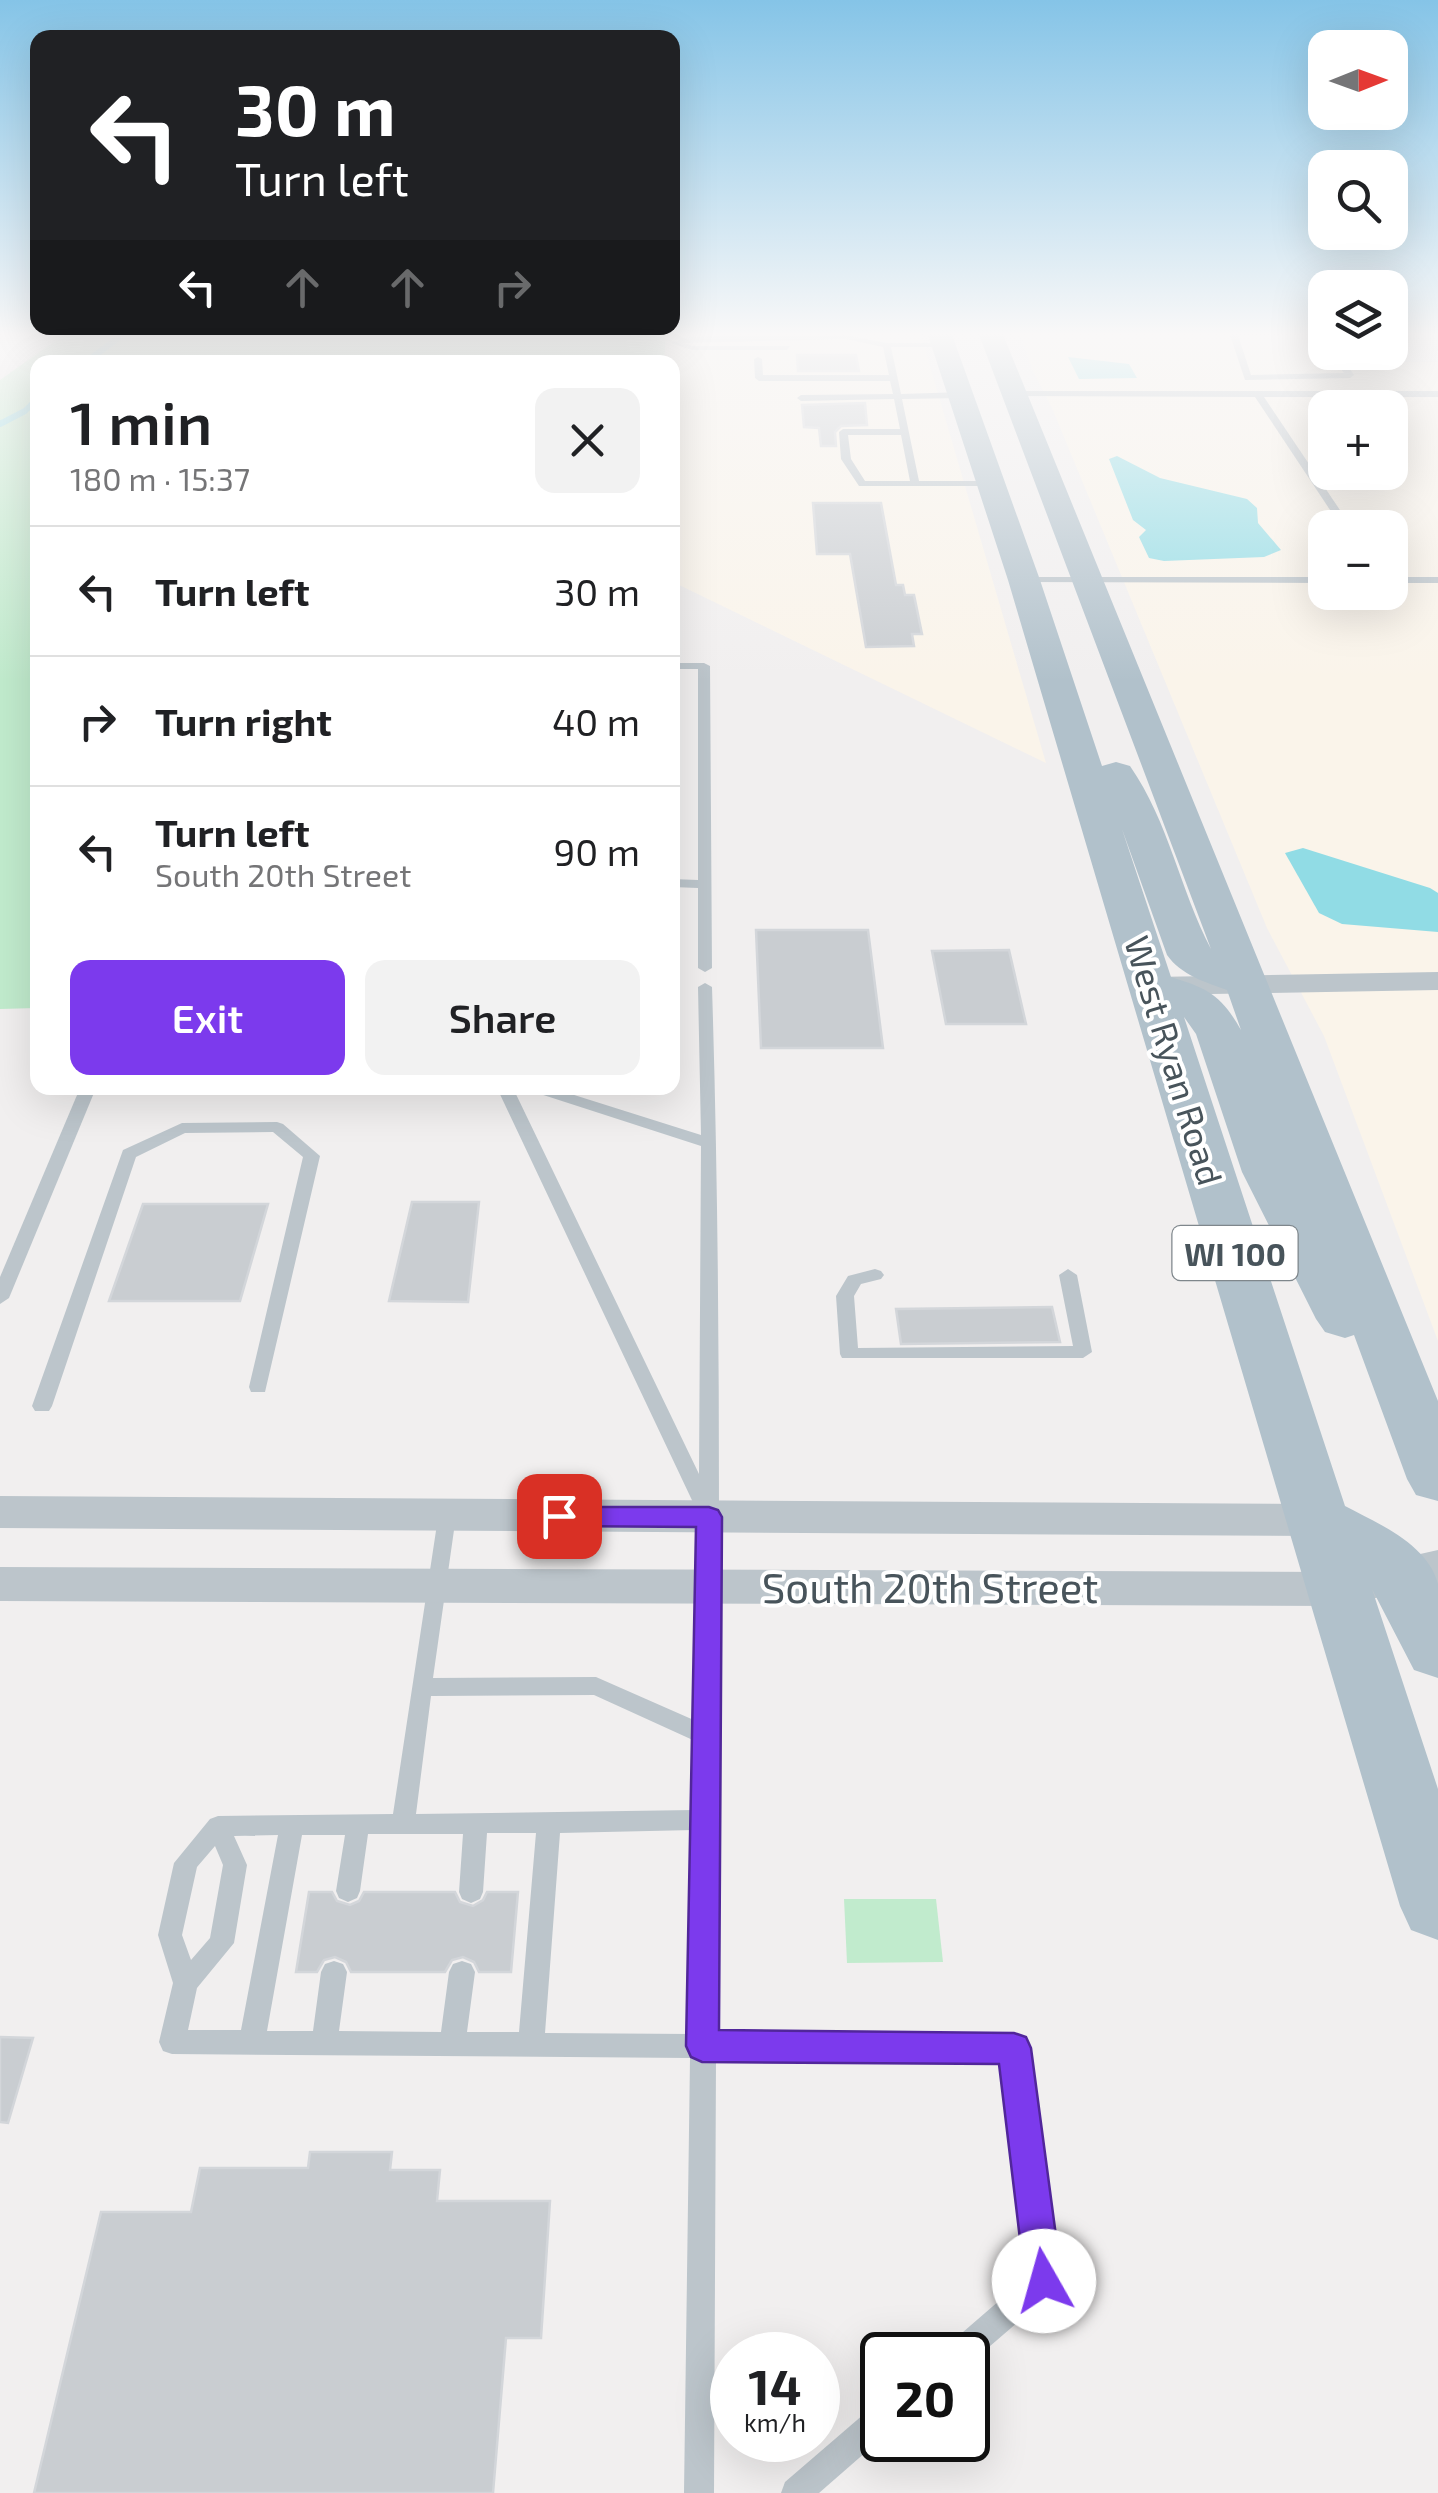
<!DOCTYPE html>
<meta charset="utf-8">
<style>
:root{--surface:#fff;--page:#f2f2f2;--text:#202124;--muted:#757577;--line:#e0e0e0;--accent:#7c3aed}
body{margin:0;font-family:"Exo 2",sans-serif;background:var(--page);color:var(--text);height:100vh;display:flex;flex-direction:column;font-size:38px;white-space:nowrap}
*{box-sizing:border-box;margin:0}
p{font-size:32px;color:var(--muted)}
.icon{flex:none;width:55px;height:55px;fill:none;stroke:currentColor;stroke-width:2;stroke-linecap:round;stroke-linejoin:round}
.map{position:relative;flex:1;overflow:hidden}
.side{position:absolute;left:30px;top:355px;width:650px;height:740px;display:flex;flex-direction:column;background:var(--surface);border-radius:20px;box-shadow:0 10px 40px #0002}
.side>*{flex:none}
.banner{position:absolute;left:30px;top:30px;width:650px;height:305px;border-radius:20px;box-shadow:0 10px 40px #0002;background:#202124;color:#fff;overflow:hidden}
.needle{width:65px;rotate:89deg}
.buttons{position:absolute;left:1308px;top:30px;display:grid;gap:20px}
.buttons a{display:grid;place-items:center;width:100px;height:100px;border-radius:20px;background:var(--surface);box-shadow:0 10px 40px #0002;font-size:50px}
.speed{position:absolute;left:710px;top:2332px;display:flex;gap:20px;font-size:50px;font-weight:700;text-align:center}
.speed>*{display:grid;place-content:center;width:130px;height:130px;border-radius:50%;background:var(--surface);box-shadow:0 10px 40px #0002;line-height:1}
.speed small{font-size:25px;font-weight:400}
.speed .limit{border:5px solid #111;border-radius:15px;background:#fff;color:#111}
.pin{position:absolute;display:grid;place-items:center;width:85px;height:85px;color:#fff;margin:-42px;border-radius:20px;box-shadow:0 5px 15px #0006}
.me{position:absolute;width:110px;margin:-55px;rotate:353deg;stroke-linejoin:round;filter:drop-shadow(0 0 8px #0008)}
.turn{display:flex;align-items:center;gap:35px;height:210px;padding:0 40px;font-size:45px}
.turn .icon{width:130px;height:130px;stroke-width:2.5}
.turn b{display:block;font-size:70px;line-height:85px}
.lanes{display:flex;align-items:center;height:95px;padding:0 40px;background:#0003;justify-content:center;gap:50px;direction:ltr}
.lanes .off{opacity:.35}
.round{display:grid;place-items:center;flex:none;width:105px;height:105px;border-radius:20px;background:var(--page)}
.overview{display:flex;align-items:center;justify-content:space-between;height:170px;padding:0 40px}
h1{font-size:60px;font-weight:600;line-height:75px}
.cta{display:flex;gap:20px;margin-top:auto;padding:20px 40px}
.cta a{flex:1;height:115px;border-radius:20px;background:var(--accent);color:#fff;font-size:40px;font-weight:600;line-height:115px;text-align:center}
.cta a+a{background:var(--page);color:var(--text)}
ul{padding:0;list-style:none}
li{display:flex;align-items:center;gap:30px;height:130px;padding:0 40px;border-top:2px solid var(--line)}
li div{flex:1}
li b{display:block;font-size:38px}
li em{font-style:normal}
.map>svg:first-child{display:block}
</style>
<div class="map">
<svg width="1438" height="2493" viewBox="0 0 1438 2493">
<rect width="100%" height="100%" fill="#f1efef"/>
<!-- commercial -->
<g fill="#faf4ea" fill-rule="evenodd">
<polygon points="666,332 920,332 1046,763 673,582 672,362 664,362"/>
<path d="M1020,332H1325V352L1350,353L1359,362H1438V1341L1324,1036L1267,928L1052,408L1032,369ZM1325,408H1390V472H1325ZM1325,528H1390V592H1325Z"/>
</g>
<!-- green -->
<g fill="#c1ebcd">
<polygon points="68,332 666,332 664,362 38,362 37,1008 0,1009 0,380"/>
<polygon points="844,1899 936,1899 943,1962 847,1963"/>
</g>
<!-- water -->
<g fill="#91dce5">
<polygon points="1068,357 1129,364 1137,378 1079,379"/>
<polygon points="1117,456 1160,478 1247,499 1257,508 1258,523 1281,550 1264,557 1164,561 1149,558 1139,537 1146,530 1133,520 1109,459"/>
<polygon points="1303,848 1430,888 1438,893 1438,932 1342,924 1319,913 1285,853"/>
</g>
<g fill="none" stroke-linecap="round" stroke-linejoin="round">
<!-- stream -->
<g stroke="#91dce5" stroke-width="6">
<polyline points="86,362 126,332"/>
<polyline points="0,424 25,411 38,398"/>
</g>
</g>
<!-- building -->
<g fill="#c9cdd1" stroke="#d3d6da" stroke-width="2.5">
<polygon points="797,355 856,355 859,371 798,371"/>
<polygon points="865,403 867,425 841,426 835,432 836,446 821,446 819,428 804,427 802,405"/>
<polygon points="813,503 881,503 896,585 903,585 905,595 914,595 922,634 912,634 914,646 866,647 850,554 817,554"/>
<polygon points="756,930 868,930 883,1048 761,1048"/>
<polygon points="1009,950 1026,1024 946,1024 932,951"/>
<polygon points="412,1202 479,1202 468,1302 389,1301"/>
<polygon points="143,1204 268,1204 240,1301 109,1301"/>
<polygon points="1052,1307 1060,1342 901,1344 896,1309"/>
<polygon points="309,1892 332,1892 337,1901 350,1905 359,1901 364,1892 455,1892 460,1902 473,1906 483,1900 487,1892 518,1892 511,1972 479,1972 474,1962 463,1957 452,1960 445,1972 351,1972 346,1962 335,1957 324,1960 317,1972 296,1972"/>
<polygon points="0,2037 33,2038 8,2123 0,2122"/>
<polygon points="310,2152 392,2152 390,2170 440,2170 437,2201 550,2201 541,2338 506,2338 493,2493 34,2493 101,2212 191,2212 200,2168 308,2168"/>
</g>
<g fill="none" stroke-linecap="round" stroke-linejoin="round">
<!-- service -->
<g fill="#bcc5cb" fill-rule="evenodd">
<polygon points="1229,332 1315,332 1325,338 1325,344 1310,335 1238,335 1251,375 1344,373 1329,352 1338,352 1354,375 1350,378 1245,380"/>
<path d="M846,335L886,343H947L944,347H891L901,394L964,392L968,395L964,398L902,399L919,481H993L998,484L996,486H859L841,459L839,432L843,429H900L894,399L801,401L797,398L801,395L893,394L890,381H759L755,378L754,359L758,357L762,359L763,375H889L883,347L846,339L683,343L692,346H790L787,350H692L671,343L687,337ZM848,435H901L910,481H865L851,459Z"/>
<polygon points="1016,391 1438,391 1438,397 1264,397 1352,528 1342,528 1255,397 1013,396"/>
<polygon points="1024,577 1325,577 1325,583 1020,582 1020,578"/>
<rect x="1390" y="577" width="48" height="6"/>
<polygon points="672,663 704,663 710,666 712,968 705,972 698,968 698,888 672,887 672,879 698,880 698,669 672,669"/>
<path d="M705,983L712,987C723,1336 718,1685 717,2034L1014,2036L1023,2039L1027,2048L1058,2281L1054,2291L968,2365V2355H943L948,2345L1029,2275L1003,2060L716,2058L714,2493H684L690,2058L172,2054L163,2051L159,2042L173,1983L158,1935L174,1863L210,1819L218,1816L393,1814L439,1511H453L456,1516L433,1678L596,1677L696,1721L699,1515L497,1088H513L699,1474L701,1146L531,1091L529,1088H552L701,1135L698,987ZM594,1695L695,1741L694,1810L416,1814L431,1696ZM694,1830L691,2034L545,2033L560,1833ZM487,1833H536L519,2032H467L475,1972L471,1964L462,1961L453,1964L449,1972L441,2032L339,2031L347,1972L343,1964L334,1961L325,1964L321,1972L313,2031H267L302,1835H345L336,1891L339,1898L348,1902L357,1898L360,1891L368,1834H463L459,1892L462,1899L471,1903L480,1899L483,1892ZM278,1835L241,2030H188L197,1988L234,1943L247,1865L234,1836ZM215,1846L223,1865L210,1938L191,1960L182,1935L197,1867Z"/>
<polygon points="80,1088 96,1088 9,1298 0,1304 0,1277"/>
<polygon points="277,1122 283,1124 320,1156 265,1392 251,1392 249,1387 303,1157 273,1132 185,1133 136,1157 52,1406 49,1411 35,1411 32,1406 123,1150 182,1123"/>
<polygon points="875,1269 881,1271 884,1275 881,1279 861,1284 854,1296 858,1348 1073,1346 1059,1275 1068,1269 1077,1275 1092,1352 1083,1358 842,1358 840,1354 836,1296 848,1276"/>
<polygon points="882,2404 882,2438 819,2493 781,2493 785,2482 871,2408"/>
</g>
<!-- minor -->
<g fill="#bcc5cb" fill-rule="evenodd">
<polygon points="1438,972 1438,990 1152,995 1141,993 1136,986 1141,979 1152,977"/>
<polygon points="0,1496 1318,1504 1333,1509 1340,1520 1333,1531 1318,1536 0,1528"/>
<polygon points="1438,1550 1438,1584 1340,1606 0,1601 0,1567 1340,1572"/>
</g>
<!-- primary -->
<path fill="#b1c1cb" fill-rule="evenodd" d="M927,332H951L1040,580L1102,766L1116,762L1130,766C1169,822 1180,890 1211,949L978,332H1002L1438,1401V1501L1416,1495L1407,1479L1354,1335L1345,1338L1325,1332L1316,1319L1242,1172L1196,1034L1184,1017L1345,1506C1377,1523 1428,1544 1438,1584C1438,1609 1438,1651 1438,1678L1414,1670L1372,1589L1438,1789V1940L1411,1930L1400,1906L1008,580ZM1122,829L1167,955C1181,975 1205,982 1227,990L1241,1030C1221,995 1209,989 1171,977Z"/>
</g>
<!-- sky -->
<linearGradient id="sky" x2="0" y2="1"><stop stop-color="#85c4e7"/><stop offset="0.49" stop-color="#f9f8f8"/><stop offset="1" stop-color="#f9f8f8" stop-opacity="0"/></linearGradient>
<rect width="1438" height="681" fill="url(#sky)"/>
<!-- route -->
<polygon fill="#7c3aed" stroke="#51269a" stroke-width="2.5" points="559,1507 709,1507 718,1510 722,1517 719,2030 1014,2033 1026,2037 1031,2048 1062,2281 1057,2294 1044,2300 1030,2294 1025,2281 999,2064 702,2062 691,2057 686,2046 696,1527 559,1526 550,1523 546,1516 550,1510"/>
<g text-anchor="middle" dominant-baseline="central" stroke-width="8" stroke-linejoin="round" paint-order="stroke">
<!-- shield labels -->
<rect fill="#fff" stroke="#7f878c" stroke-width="2.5" x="1172.5" y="1226" width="125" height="54" rx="8"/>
<g font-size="32" font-weight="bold" fill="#48545b">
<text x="1235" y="1253">WI 100</text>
</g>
<!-- street labels -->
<g font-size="35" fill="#48545b" stroke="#fff">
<text transform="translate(1175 1060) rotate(73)">West Ryan Road</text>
</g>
<!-- near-street labels -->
<g font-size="42" fill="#48545b" stroke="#fff">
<text x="930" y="1586">South 20th Street</text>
</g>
</g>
</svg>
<div class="buttons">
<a><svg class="needle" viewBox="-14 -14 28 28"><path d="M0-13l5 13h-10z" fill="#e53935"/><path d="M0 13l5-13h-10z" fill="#757577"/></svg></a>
<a><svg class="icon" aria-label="search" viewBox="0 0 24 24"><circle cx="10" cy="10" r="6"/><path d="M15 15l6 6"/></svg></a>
<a><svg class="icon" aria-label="layers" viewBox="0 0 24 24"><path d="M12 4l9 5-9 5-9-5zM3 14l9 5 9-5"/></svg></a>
<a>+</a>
<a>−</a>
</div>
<div class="speed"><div>14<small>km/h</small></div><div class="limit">20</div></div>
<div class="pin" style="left:559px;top:1516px;background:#d93025"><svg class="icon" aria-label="arrive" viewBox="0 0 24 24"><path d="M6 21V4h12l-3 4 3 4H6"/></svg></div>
<svg class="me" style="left:1044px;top:2281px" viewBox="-20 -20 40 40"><circle r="19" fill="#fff"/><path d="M0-13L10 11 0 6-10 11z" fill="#7c3aed"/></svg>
<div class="banner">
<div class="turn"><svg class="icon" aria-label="left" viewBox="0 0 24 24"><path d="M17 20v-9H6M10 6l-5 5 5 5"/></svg><div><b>30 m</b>Turn left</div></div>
<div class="lanes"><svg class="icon" aria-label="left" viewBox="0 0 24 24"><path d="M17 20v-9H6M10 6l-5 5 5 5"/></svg><svg class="icon off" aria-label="ahead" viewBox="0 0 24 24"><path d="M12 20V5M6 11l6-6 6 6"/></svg><svg class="icon off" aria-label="ahead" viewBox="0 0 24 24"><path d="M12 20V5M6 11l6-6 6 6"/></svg><svg class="icon off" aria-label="right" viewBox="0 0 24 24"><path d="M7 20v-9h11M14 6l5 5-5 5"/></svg></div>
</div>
<section class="side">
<div class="overview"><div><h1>1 min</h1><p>180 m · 15:37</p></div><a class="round"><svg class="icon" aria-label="close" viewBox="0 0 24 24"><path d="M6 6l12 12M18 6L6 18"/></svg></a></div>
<ul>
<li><svg class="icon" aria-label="left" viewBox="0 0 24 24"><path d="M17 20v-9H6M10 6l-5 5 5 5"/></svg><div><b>Turn left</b></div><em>30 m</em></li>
<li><svg class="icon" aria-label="right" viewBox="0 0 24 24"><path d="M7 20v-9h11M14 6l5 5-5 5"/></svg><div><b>Turn right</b></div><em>40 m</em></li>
<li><svg class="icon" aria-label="left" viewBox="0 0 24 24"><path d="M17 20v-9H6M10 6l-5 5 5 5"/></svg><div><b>Turn left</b><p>South 20th Street</p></div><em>90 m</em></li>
</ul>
<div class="cta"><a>Exit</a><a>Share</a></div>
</section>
</div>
